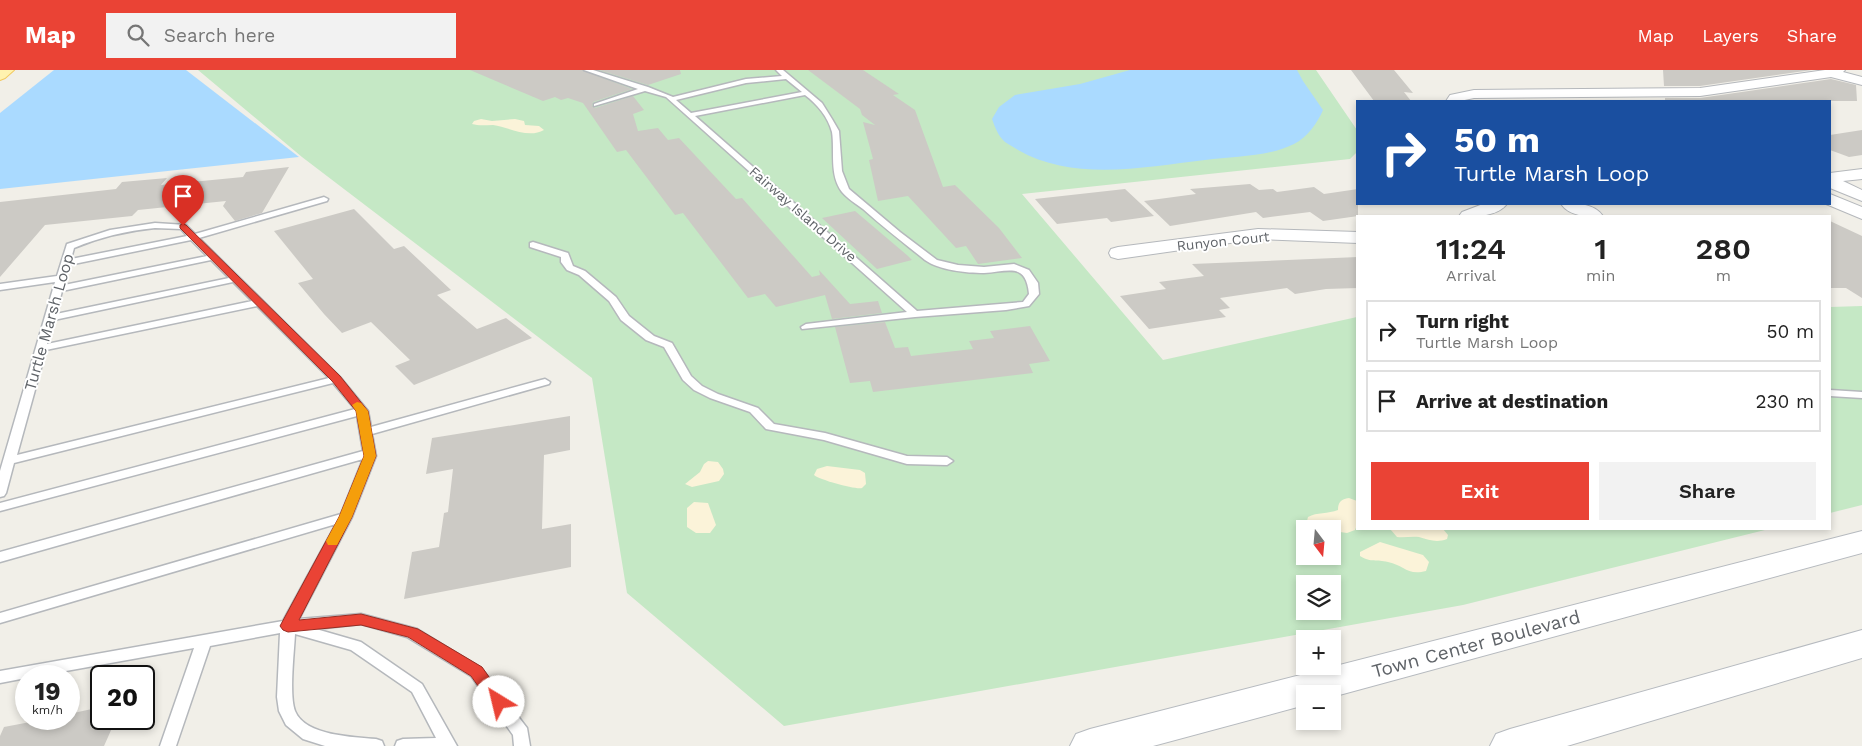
<!DOCTYPE html>
<meta charset="utf-8">
<style>
:root{--surface:#fff;--page:#f2f2f2;--text:#222;--muted:#767676;--line:#e0e0e0;--accent:#ea4335}
body{margin:0;font-family:"Work Sans",sans-serif;background:var(--page);color:var(--text);height:100vh;display:flex;flex-direction:column;font-size:19px;white-space:nowrap}
*{box-sizing:border-box;margin:0}
p{font-size:16px;color:var(--muted)}
.icon{flex:none;width:28px;height:28px;fill:none;stroke:currentColor;stroke-width:2;stroke-linecap:round;stroke-linejoin:round}
.map{position:relative;flex:1;overflow:hidden}
.panel{position:absolute;left:1356px;top:145px;width:475px;height:315px;display:flex;flex-direction:column;background:var(--surface);border-radius:0px;box-shadow:0 2px 8px #0003}
.panel>*{flex:none}
.guide{position:absolute;left:1356px;top:30px;width:475px;height:105px;border-radius:0px;box-shadow:0 2px 8px #0003;background:#1a4fa0;color:#fff;overflow:hidden}
.needle{width:32px;rotate:164deg}
.tools{position:absolute;left:1296px;top:450px;display:grid;gap:10px}
.tools a{display:grid;place-items:center;width:45px;height:45px;border-radius:0px;background:var(--surface);box-shadow:0 2px 8px #0003;font-size:25px}
.speed{position:absolute;left:15px;top:595px;display:flex;gap:10px;font-size:25px;font-weight:700;text-align:center}
.speed>*{display:grid;place-content:center;width:65px;height:65px;border-radius:50%;background:var(--surface);box-shadow:0 2px 8px #0003;line-height:1}
.speed small{font-size:12px;font-weight:400}
.speed .limit{border:2px solid #111;border-radius:8px;background:#fff;color:#111}
.pin{position:absolute;display:grid;place-items:center;width:42px;height:42px;color:#fff;margin:-51px -21px;border-radius:50% 50% 50% 0;rotate:-45deg;box-shadow:0 0 5px #0007}
.pin .icon{rotate:45deg}
.me{position:absolute;width:55px;margin:-28px;rotate:324deg;stroke-linejoin:round;filter:drop-shadow(0 0 4px #0008)}
.turn{display:flex;align-items:center;gap:18px;height:105px;padding:0 15px;font-size:22px}
.turn .icon{width:65px;height:65px;stroke-width:2.5}
.turn b{display:block;font-size:35px;line-height:42px}
.eta{display:flex;justify-content:space-evenly;align-items:center;height:85px;text-align:center}
.eta b{font-size:30px;font-weight:600;line-height:35px}
.primary-button{display:flex;gap:10px;margin-top:auto;padding:10px 15px}
.primary-button a{flex:1;height:58px;border-radius:0px;background:var(--accent);color:#fff;font-size:20px;font-weight:600;line-height:58px;text-align:center}
.primary-button a+a{background:var(--page);color:var(--text)}
ul{padding:0;list-style:none}
li{display:flex;align-items:center;gap:15px;height:62px;margin:0 10px 8px;padding:0 5px;border:2px solid var(--line);border-radius:0px}
li div{flex:1}
li b{display:block;font-size:19px}
li em{font-style:normal}
header{display:flex;align-items:center;gap:30px;box-sizing:border-box;height:70px;padding:0 25px;background:var(--accent);color:#fff}
header strong{font-size:24px}
nav{display:flex;gap:28px;margin-inline-start:auto;font-size:18px}
.search{width:350px;height:45px;background:var(--page);display:flex;align-items:center;gap:12px;box-sizing:border-box;padding:0 18px;border-radius:0px;color:var(--muted);font-size:19px}
.map>svg:first-child{display:block}
</style>
<header>
<strong>Map</strong>
<div class="search"><svg class="icon" aria-label="search" viewBox="0 0 24 24"><circle cx="10" cy="10" r="6"/><path d="M15 15l6 6"/></svg>Search here</div>
<nav><a>Map</a><a>Layers</a><a>Share</a></nav>
</header>
<div class="map">
<svg width="1862" height="676" viewBox="0 0 1862 676">
<rect width="100%" height="100%" fill="#f1efe8"/>
<!-- green -->
<g fill="#c5e8c5" fill-rule="evenodd">
<path d="M198,0H1316L1357,60V82L1350,89L1022,124L1163,290L1357,247L1358,459H1769L1463,535L784,656L627,523L592,308L302,87ZM1305,459H1332V486H1305ZM1305,514H1332V541H1305Z"/>
<polygon points="1862,236 1862,435 1830,443 1830,237"/>
</g>
<!-- sand -->
<g fill="#fbf3d9">
<path d="M481,49L492,51L515,49L524,51L525,55L539,56L544,60C528,69 509,57 493,55C485,55 479,56 472,54L474,51Z"/>
<polygon points="708,391 718,392 723,399 724,404 719,411 692,417 685,414 700,402 704,394"/>
<path d="M827,396L860,400L865,403L866,414L862,418C856,420 820,410 814,405L817,399Z"/>
<path d="M1349,428L1357,431V455L1355,460L1347,463L1333,461L1332,459H1324L1307,451L1308,447C1317,442 1328,444 1338,440C1338,432 1341,429 1349,428Z"/>
<polygon points="694,432 708,433 716,455 710,463 696,463 687,457 687,438"/>
<path d="M1390,459H1443L1448,465L1447,469C1436,473 1430,470 1419,467C1412,466 1404,468 1397,467Z"/>
<path d="M1380,472L1423,485L1429,492L1426,501C1407,506 1404,495 1388,492C1376,489 1372,493 1360,486V482Z"/>
</g>
<!-- water -->
<g fill="#aadaff">
<polygon points="54,0 186,0 299,87 0,119 0,43"/>
<path d="M1130,0H1297L1303,11L1323,40C1318,52 1307,68 1294,74C1268,87 1234,86 1205,90C1145,97 1074,112 1018,80C1014,77 1009,75 1005,72C998,66 995,57 992,49L999,37L1015,25L1080,14Z"/>
</g>
<!-- building -->
<g fill="#cccac5">
<polygon points="470,0 582,0 632,19 593,32 592,36 595,38 633,26 644,40 633,44 638,61 658,58 668,70 679,68 736,129 742,128 812,207 820,205 819,200 850,234 878,231 882,243 832,249 825,225 776,237 765,224 748,228 683,143 675,145 626,80 617,82 583,33 568,28 561,30 555,27 543,31"/>
<polygon points="599,0 680,0 681,4 648,15"/>
<polygon points="808,0 863,0 899,24 893,25 915,40 943,117 955,115 999,158 1022,188 978,194 966,176 956,178 908,126 878,131 869,90 873,89 863,52 875,55 862,45 860,39"/>
<polygon points="1351,0 1394,0 1413,23 1404,22 1411,31 1374,31"/>
<polygon points="1663,0 1812,0 1700,16 1664,16"/>
<polygon points="1831,9 1856,15 1857,31 1665,31 1665,28 1700,28"/>
<polygon points="1862,60 1862,85 1849,87 1830,80 1830,65"/>
<polygon points="289,97 262,143 235,151 223,136 226,131 138,140 132,146 45,155 0,207 0,132 116,119 122,112 167,108 161,115 243,107 246,102"/>
<polygon points="1250,114 1259,120 1273,119 1277,122 1314,117 1324,124 1358,119 1358,146 1323,151 1310,142 1263,148 1256,142 1170,156 1144,131 1196,124 1190,119"/>
<polygon points="1125,119 1154,146 1111,152 1107,148 1057,154 1035,129"/>
<polygon points="354,139 394,179 404,176 451,220 437,225 477,259 506,248 532,268 414,315 395,296 410,290 371,252 342,263 324,244 298,213 313,209 274,161"/>
<polygon points="855,141 908,186 912,190 877,199 822,148"/>
<polygon points="1830,151 1862,166 1862,228 1846,218 1830,218"/>
<polygon points="1358,187 1358,218 1326,219 1295,224 1287,218 1220,228 1230,238 1219,240 1226,247 1149,259 1120,226 1166,219 1159,212 1204,206 1192,194"/>
<polygon points="885,252 895,278 908,277 911,286 973,279 969,271 994,268 990,261 1030,256 1050,291 1029,294 1033,303 873,322 870,311 850,313 835,257"/>
<polygon points="570,346 570,380 544,385 542,459 571,454 571,497 404,529 412,482 439,477 444,443 448,442 453,399 426,404 432,368"/>
<polygon points="101,637 101,649 116,649 104,676 0,676 0,666 4,657 46,649 69,649 69,644"/>
</g>
<g fill="none" stroke-linecap="round" stroke-linejoin="round">
<!-- lane casing -->
<g stroke="#b5b8bc" stroke-width="3">
<g id="lane">
<path d="M584,0H593L648,17L673,27L746,9L782,6L776,0H783L822,33L832,49L839,61L842,101L849,119L900,162L937,190L958,195L984,197L1014,194L1029,200L1038,213L1039,224L1029,236L1006,240L915,247L802,259L801,257L806,254L907,242L666,27L645,21L594,36V34L638,19ZM786,9L802,22L691,43L676,30L746,13ZM805,25C817,34 828,47 832,62C835,81 829,105 842,122C847,128 856,134 863,139C883,157 904,173 925,190C939,200 966,203 984,203C1007,202 1026,191 1029,224L1023,232L917,241L695,46Z"/>
<path d="M324,127L328,129L327,131L199,168L340,307L368,341L371,357L541,310L545,309L550,312L549,314L372,364L376,386L352,447L299,549L361,544L417,559L481,598L527,658L530,676H514L513,665L471,606L407,567L361,554L316,559L361,572L422,614L457,676H395L397,671L403,669L436,668L412,622L351,580L295,564C294,583 289,625 295,641C305,666 354,667 376,669L382,671L384,676H325L303,669L286,655L279,641L277,627L280,563L210,576L176,676H160L194,578L38,606H26V608L0,613V601L283,551L336,454L0,553V543L341,444L363,389L0,492V482L363,381L357,346L0,441V433L355,339L333,313L14,393L6,423L4,426L0,427V401L55,212L0,220V214L57,206L67,174L110,160L155,153L186,155L195,164ZM155,158L181,159L187,166L71,189L74,178C100,167 126,161 155,158ZM191,170L207,186L64,215L69,195ZM211,190L229,208L56,244L62,221ZM233,212L252,231L47,274L54,250ZM257,236L329,308L17,385L46,280Z"/>
<polygon points="533,172 568,183 573,196 585,201 616,227 629,246 654,266 672,273 691,306 702,316 718,324 758,338 774,354 825,363 907,386 947,387 953,391 947,395 907,394 824,370 766,359 750,342 710,328 694,320 683,310 664,277 646,270 621,250 609,231 579,205 567,200 561,192 561,187 530,177 530,173"/>
<polygon points="1830,320 1862,322 1862,328 1830,326"/>
</g>
</g>
<!-- street casing -->
<g stroke="#b5b8bc" stroke-width="2">
<g id="street">
<polygon points="1825,0 1845,0 1843,2 1862,7 1862,15 1831,7 1700,26 1474,28 1460,31 1446,31 1450,25 1474,20 1700,18"/>
<polygon points="1862,99 1862,109 1843,111 1862,120 1862,131 1830,118 1830,103"/>
<polygon points="1830,124 1862,137 1862,149 1826,134 1830,134"/>
<path d="M1483,134H1507C1497,147 1473,147 1459,146L1462,142Z"/>
<path d="M1561,134C1575,133 1594,133 1603,146C1589,147 1570,147 1561,134Z"/>
<polygon points="1258,159 1358,162 1358,173 1258,169 1118,189 1111,187 1109,183 1111,179 1118,177"/>
</g>
</g>
<!-- secondary casing -->
<g stroke="#b6babf" stroke-width="2">
<g id="secondary">
<polygon points="1862,461 1862,483 1332,627 1332,624 1305,624 1305,635 1153,676 1070,676 1076,664 1090,659"/>
<polygon points="1862,560 1862,588 1567,676 1490,676 1496,664 1510,659"/>
</g>
</g>
<!-- primary casing -->
<g stroke="#f2c960" stroke-width="2">
<polygon id="primary" points="0,0 14,0 5,8 0,10"/>
</g>
<!-- lane -->
<use href="#lane" fill="#fff" fill-rule="evenodd"/>
<!-- street -->
<use href="#street" fill="#fff" fill-rule="evenodd"/>
<!-- secondary -->
<use href="#secondary" fill="#fff" fill-rule="evenodd"/>
<!-- primary -->
<use href="#primary" fill="#fff2af" fill-rule="evenodd"/>
</g>
<!-- route -->
<polygon fill="#ea4335" stroke="#982c22" points="183,154 186,155 340,306 368,341 376,386 352,447 299,550 361,544 418,559 482,597 504,628 507,632 504,637 499,639 493,637 471,606 408,567 361,555 288,562 283,560 280,556 339,447 364,386 356,341 332,311 180,158 180,155"/>
<!-- slow -->
<polygon fill="#f59e0b" points="357,332 361,333 368,341 376,386 352,447 337,475 328,475 326,471 339,447 364,386 356,341 352,335"/>
<g text-anchor="middle" dominant-baseline="central" stroke-width="4" stroke-linejoin="round" paint-order="stroke">
<!-- far-street labels -->
<g font-size="14" fill="#5f6368" stroke="#fff">
<text transform="translate(803 144) rotate(41)">Fairway Island Drive</text>
<text transform="translate(1223 171) rotate(-6)">Runyon Court</text>
</g>
<!-- street labels -->
<g font-size="16" fill="#5f6368" stroke="#fff">
<text transform="translate(49 252) rotate(-74)">Turtle Marsh Loop</text>
</g>
<!-- near-street labels -->
<g font-size="19" fill="#5f6368" stroke="#fff">
<text transform="translate(1476 574) rotate(-15)">Town Center Boulevard</text>
</g>
</g>
</svg>
<div class="tools">
<a><svg class="needle" viewBox="-14 -14 28 28"><path d="M0-13l5 13h-10z" fill="#e53935"/><path d="M0 13l5-13h-10z" fill="#767676"/></svg></a>
<a><svg class="icon" aria-label="layers" viewBox="0 0 24 24"><path d="M12 4l9 5-9 5-9-5zM3 14l9 5 9-5"/></svg></a>
<a>+</a>
<a>−</a>
</div>
<div class="speed"><div>19<small>km/h</small></div><div class="limit">20</div></div>
<div class="pin" style="left:183px;top:156px;background:#d93025"><svg class="icon" aria-label="arrive" viewBox="0 0 24 24"><path d="M6 21V4h12l-3 4 3 4H6"/></svg></div>
<svg class="me" style="left:499px;top:632px" viewBox="-20 -20 40 40"><circle r="19" fill="#fff"/><path d="M0-13L10 11 0 6-10 11z" fill="#ea4335"/></svg>
<div class="guide">
<div class="turn"><svg class="icon" aria-label="right" viewBox="0 0 24 24"><path d="M7 20v-9h11M14 6l5 5-5 5"/></svg><div><b>50 m</b>Turtle Marsh Loop</div></div>
</div>
<section class="panel">
<div class="eta">
<div><b>11:24</b><p>Arrival</p></div>
<div><b>1</b><p>min</p></div>
<div><b>280</b><p>m</p></div>
</div>
<ul>
<li><svg class="icon" aria-label="right" viewBox="0 0 24 24"><path d="M7 20v-9h11M14 6l5 5-5 5"/></svg><div><b>Turn right</b><p>Turtle Marsh Loop</p></div><em>50 m</em></li>
<li><svg class="icon" aria-label="arrive" viewBox="0 0 24 24"><path d="M6 21V4h12l-3 4 3 4H6"/></svg><div><b>Arrive at destination</b></div><em>230 m</em></li>
</ul>
<div class="primary-button"><a>Exit</a><a>Share</a></div>
</section>
</div>
